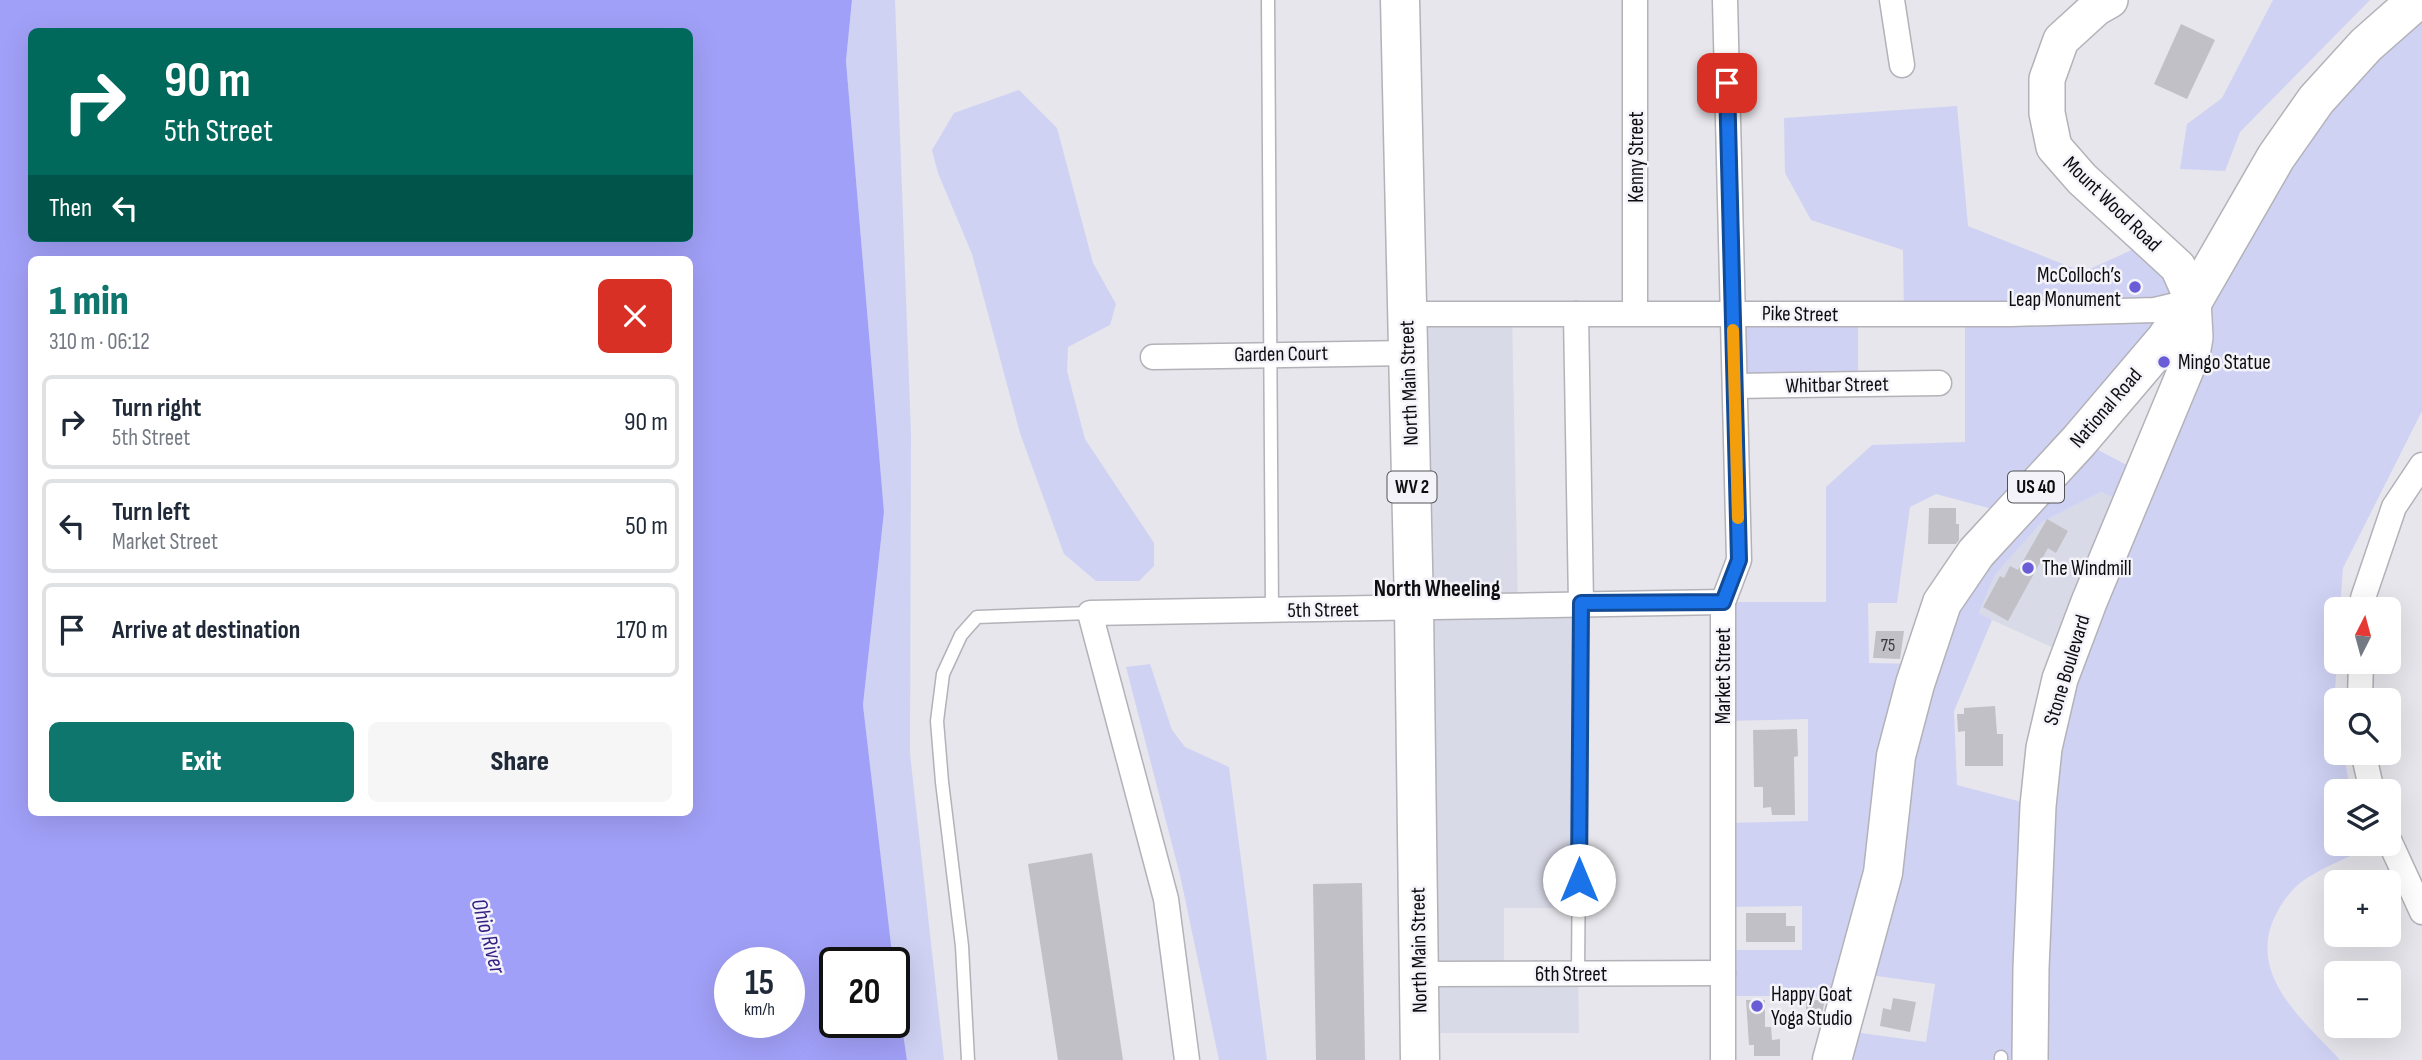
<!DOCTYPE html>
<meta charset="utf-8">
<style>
:root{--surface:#fff;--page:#f6f6f7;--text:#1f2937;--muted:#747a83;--line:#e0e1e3;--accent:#0f766e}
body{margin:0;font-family:"Sofia Sans Condensed",sans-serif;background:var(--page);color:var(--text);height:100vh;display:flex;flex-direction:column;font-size:26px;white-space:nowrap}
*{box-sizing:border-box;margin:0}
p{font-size:23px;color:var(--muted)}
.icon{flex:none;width:38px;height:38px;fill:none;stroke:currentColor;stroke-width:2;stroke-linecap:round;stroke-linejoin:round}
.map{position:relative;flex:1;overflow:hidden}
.details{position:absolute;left:28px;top:256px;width:665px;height:560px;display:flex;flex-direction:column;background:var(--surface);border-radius:10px;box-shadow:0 7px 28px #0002}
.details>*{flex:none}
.hud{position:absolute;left:28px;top:28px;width:665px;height:214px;border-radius:10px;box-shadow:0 7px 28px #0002;background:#00695c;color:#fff;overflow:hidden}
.needle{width:46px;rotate:6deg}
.buttons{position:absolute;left:2324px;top:597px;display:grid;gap:14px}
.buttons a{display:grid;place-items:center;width:77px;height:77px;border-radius:10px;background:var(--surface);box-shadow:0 7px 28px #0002;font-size:35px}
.speed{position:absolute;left:714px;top:947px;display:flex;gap:14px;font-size:35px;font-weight:700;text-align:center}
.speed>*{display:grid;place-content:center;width:91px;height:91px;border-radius:50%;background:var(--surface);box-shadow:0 7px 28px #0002;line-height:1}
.speed small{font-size:18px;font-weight:400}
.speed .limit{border:4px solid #111;border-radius:10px;background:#fff;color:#111}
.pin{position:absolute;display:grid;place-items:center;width:60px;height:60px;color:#fff;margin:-30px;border-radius:14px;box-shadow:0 4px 10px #0006}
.me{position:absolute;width:77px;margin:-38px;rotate:0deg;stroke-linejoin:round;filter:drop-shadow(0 0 5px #0008)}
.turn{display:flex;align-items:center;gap:24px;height:147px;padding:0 21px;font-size:32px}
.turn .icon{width:91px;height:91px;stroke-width:2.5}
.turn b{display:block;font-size:49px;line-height:60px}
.then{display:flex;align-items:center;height:66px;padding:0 21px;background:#0003;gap:14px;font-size:26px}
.round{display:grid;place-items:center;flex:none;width:74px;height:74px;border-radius:10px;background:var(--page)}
.summary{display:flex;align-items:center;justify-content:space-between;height:119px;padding:0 21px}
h1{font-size:42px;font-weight:800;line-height:52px;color:var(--accent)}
.cta{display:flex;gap:14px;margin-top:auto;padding:14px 21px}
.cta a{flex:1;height:80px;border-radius:10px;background:var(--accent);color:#fff;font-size:28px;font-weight:800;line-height:80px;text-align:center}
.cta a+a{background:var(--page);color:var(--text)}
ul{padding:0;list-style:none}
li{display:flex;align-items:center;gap:21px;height:94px;margin:0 14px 10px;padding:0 7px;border:4px solid var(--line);border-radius:10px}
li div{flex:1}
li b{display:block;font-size:26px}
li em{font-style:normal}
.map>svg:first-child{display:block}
</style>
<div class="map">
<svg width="2422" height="1060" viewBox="0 0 2422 1060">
<rect width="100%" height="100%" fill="#e6e6ec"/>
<!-- built -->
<g fill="#d9dae7">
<polygon points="1406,314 1512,314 1518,605 1581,603 1579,908 1504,908 1504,974 1578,974 1579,1033 1420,1033"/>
<polygon points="2101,492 2129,505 2069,655 1979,614 1995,575 2042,522"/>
</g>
<!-- green -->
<g fill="#d0d2f4" fill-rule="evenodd">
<polygon points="852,0 895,0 911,434 910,754 944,1060 907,1060 896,992 863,705 884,512 846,61"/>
<polygon points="2273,0 2370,0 2240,132 2225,171 2180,169 2187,124 2222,98"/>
<path d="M2422,0V411L2343,568L2340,609H2336L2337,662L2334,704L2336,752L2343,753L2351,791H2336V844H2361L2362,850C2343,860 2322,868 2304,880C2289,891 2279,906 2272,923C2251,979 2306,1023 2340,1060H1832L1840,1030L1926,1042L1935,984L1855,973L1849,996H1723V950H1802V906L1723,907V823L1808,821V719L1723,721V602H1826V487L1872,445L1965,442V315H1904L1903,250L1811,220L1785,173L1784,118L1957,106L1968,226L2083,272L2134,249L2158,269L2172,288L2163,301H2193L2276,157ZM2195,337L2142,473L2079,440ZM2101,492L2129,505L2037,806L1957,785L1954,711L1992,620L1979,613L1995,575L2042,522ZM1936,494L2011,514L1922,664L1869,663L1868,603H1897L1910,507Z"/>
<polygon points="1019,90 1057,128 1093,263 1116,304 1110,325 1068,347 1067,371 1085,439 1154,543 1154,566 1139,581 1096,581 1064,554 1020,433 972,254 938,173 932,150 954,113"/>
<polygon points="1733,313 1858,315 1858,384 1735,386"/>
<polygon points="1150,664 1172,730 1185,747 1229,767 1267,1060 1219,1060 1180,875 1126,667"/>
</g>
<!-- water -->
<path fill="#a1a0f8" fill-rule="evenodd" d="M0,0H852L846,61L884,512L863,705L893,962H835V1022H894V974L907,1060H0ZM32,32H690V238H32ZM32,259H690V812H32ZM730,962H789V1022H730Z"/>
<!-- building -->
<g fill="#c0c0c6">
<polygon points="2181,24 2215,40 2187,99 2154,84"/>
<polygon points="1929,508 1956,508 1956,524 1959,524 1959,540 1956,544 1928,544"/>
<polygon points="2047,519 2068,531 2056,553 2048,548 2008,621 1983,607 2000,576 2004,578 2010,566 2018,570"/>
<polygon points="1876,631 1904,631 1900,659 1873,658"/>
<polygon points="1995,706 1997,734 2003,734 2003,766 1965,766 1965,731 1958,732 1957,714 1964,714 1964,708"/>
<polygon points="1797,729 1798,756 1794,757 1795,815 1772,815 1771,807 1763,808 1763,787 1754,787 1753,730"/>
<polygon points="1092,853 1123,1060 1058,1060 1028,864"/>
<polygon points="1362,883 1365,1060 1316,1060 1313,884"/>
<polygon points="1746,913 1786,913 1786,926 1795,926 1795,942 1746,942"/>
<polygon points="1893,998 1916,1002 1910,1032 1880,1026 1883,1008 1891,1010"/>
<polygon points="1746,1000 1765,1000 1765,1027 1771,1027 1772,1040 1780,1039 1780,1056 1754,1056 1754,1045 1749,1045"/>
<polygon points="1806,1000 1825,1000 1821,1019 1806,1019"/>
</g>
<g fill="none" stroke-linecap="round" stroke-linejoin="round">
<!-- lane casing -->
<g stroke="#b2b2b8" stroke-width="15">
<g id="lane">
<polyline points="1268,0 1272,611"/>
<polyline points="1578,974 1581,603"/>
<polyline points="968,1060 962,946 942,782 937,721 943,674 961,635 977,617 1090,613"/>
<polyline points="2001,1060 2001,1057"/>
</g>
</g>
<!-- street casing -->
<g stroke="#b2b2b8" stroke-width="27">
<g id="street">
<polyline points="1635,0 1635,313"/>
<polyline points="1892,0 1902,65"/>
<polyline points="1406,314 2011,314 2155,310 2193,301"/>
<polyline points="1576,314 1581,603"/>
<polyline points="1153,357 1408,353"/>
<polyline points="1735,386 1939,383"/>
<polyline points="2363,609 2363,598 2394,507 2422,465"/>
<polyline points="2360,700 2361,662"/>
<polyline points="2363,752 2372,791"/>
<polyline points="2389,840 2422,912"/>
<polyline points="1419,974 1723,973"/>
<polyline points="1187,1060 1166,899 1090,613 1723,602"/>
<polyline points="1723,1060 1723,602 1739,560 1725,0"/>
</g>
</g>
<!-- secondary casing -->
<g stroke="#b2b2b8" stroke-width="38">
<polyline id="secondary" points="2030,1060 2031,968 2038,806 2044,748 2060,679 2089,602 2192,355 2195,337 2193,301 2178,267 2082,179 2054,147 2047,113 2047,79 2061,40 2096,8 2110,0"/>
</g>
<!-- primary casing -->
<g stroke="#b2b2b8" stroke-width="41">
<g id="primary">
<polyline points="1400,0 1414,608 1420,1060"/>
<polyline points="1832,1060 1883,873 1896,756 1915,684 1942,603 1976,553 2079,441 2165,340 2193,301 2276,157 2316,100 2366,45 2417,0"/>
</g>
</g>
<!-- lane -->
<use href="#lane" stroke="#fff" stroke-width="12"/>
<!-- street -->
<use href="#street" stroke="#fff" stroke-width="24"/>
<!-- secondary -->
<use href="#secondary" stroke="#fff" stroke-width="35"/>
<!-- primary -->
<use href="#primary" stroke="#fff" stroke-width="38"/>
</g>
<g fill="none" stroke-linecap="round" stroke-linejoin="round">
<!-- route casing -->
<g stroke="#114b97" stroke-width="18">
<polyline id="route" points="1579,880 1581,603 1723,602 1739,560 1727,83"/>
</g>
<!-- route -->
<use href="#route" stroke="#1a73e8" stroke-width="12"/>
<!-- slow -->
<polyline stroke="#f59e0b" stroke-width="12" points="1733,330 1738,518"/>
</g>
<!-- markers -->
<g fill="#695cd6" stroke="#f3f3f9" stroke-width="2.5">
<circle cx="2135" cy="287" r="7"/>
<circle cx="2164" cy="362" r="7"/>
<circle cx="2028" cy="568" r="7"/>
<circle cx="1757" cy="1006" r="7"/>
</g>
<g text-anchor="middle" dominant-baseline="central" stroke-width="5" stroke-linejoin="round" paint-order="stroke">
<!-- number labels -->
<g font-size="18" fill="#3a3a3e">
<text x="1888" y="645">75</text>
</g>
<!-- shield labels -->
<g fill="#f3f3f9" stroke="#535356" stroke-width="2">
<rect x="1387.5" y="471.5" width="49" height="31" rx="5"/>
<rect x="2008" y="471.5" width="56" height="31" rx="5"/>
</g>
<g font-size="19" font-weight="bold" fill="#0e0e10">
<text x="1412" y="487">WV 2</text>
<text x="2036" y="487">US 40</text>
</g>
<!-- street labels -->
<g font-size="21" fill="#0e0e10" stroke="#f3f3f9">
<text transform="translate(1636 157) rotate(-90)">Kenny Street</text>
<text transform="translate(2112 204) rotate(44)">Mount Wood Road</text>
<text transform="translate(1800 314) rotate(1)">Pike Street</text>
<text transform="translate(1281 354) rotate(-1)">Garden Court</text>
<text transform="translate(1409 383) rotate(-92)">North Main Street</text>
<text transform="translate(1837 385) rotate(-1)">Whitbar Street</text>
<text transform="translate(2106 408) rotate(-49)">National Road</text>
<text transform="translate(1323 610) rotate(-1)">5th Street</text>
<text transform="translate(2067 670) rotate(-73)">Stone Boulevard</text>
<text transform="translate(1723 676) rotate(-90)">Market Street</text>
<text transform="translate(1419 950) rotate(-91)">North Main Street</text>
<text x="1571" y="974">6th Street</text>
</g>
<!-- poi labels -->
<g font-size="21" fill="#0e0e10" stroke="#f3f3f9" text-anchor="start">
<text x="2121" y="275" text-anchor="end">McColloch’s<tspan x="2121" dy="24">Leap Monument</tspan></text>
<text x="2178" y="362">Mingo Statue</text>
<text x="2042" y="568">The Windmill</text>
<text x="1771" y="994">Happy Goat<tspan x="1771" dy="24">Yoga Studio</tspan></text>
</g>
<!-- neighbourhood labels -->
<g font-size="23" font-weight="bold" fill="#0e0e10" stroke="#f3f3f9">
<text x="1437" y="589">North Wheeling</text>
</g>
<!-- water labels -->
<g font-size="23" font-style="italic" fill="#331e83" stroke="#f3f3f9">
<text transform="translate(488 936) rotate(75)">Ohio River</text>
</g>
</g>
</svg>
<div class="buttons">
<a><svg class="needle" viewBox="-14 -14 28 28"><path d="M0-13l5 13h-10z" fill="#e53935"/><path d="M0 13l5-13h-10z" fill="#747a83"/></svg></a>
<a><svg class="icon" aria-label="search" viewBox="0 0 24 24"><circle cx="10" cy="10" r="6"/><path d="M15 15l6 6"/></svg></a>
<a><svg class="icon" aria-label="layers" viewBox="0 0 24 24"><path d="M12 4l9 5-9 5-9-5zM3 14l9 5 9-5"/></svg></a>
<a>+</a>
<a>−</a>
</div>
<div class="speed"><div>15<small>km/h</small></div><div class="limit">20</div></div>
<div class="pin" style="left:1727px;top:83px;background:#d93025"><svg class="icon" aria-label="arrive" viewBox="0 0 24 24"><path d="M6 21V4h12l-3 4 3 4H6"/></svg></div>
<svg class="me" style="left:1579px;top:880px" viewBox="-20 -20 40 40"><circle r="19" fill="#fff"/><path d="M0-13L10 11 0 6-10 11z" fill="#1a73e8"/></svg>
<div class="hud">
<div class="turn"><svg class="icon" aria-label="right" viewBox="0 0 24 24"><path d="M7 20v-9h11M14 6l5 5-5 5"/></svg><div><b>90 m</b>5th Street</div></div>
<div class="then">Then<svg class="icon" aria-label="left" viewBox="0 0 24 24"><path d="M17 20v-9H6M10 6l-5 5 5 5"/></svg></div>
</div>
<section class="details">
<div class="summary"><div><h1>1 min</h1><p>310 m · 06:12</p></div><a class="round" style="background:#d93025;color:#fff"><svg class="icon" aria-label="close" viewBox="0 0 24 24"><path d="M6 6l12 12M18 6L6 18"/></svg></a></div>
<ul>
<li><svg class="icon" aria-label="right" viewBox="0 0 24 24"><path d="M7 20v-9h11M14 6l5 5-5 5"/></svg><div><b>Turn right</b><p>5th Street</p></div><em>90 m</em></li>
<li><svg class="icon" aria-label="left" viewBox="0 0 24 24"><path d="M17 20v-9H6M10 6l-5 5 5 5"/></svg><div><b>Turn left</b><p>Market Street</p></div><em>50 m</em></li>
<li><svg class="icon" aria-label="arrive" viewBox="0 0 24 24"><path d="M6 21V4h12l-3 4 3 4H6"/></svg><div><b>Arrive at destination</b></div><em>170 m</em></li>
</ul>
<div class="cta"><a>Exit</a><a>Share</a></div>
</section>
</div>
